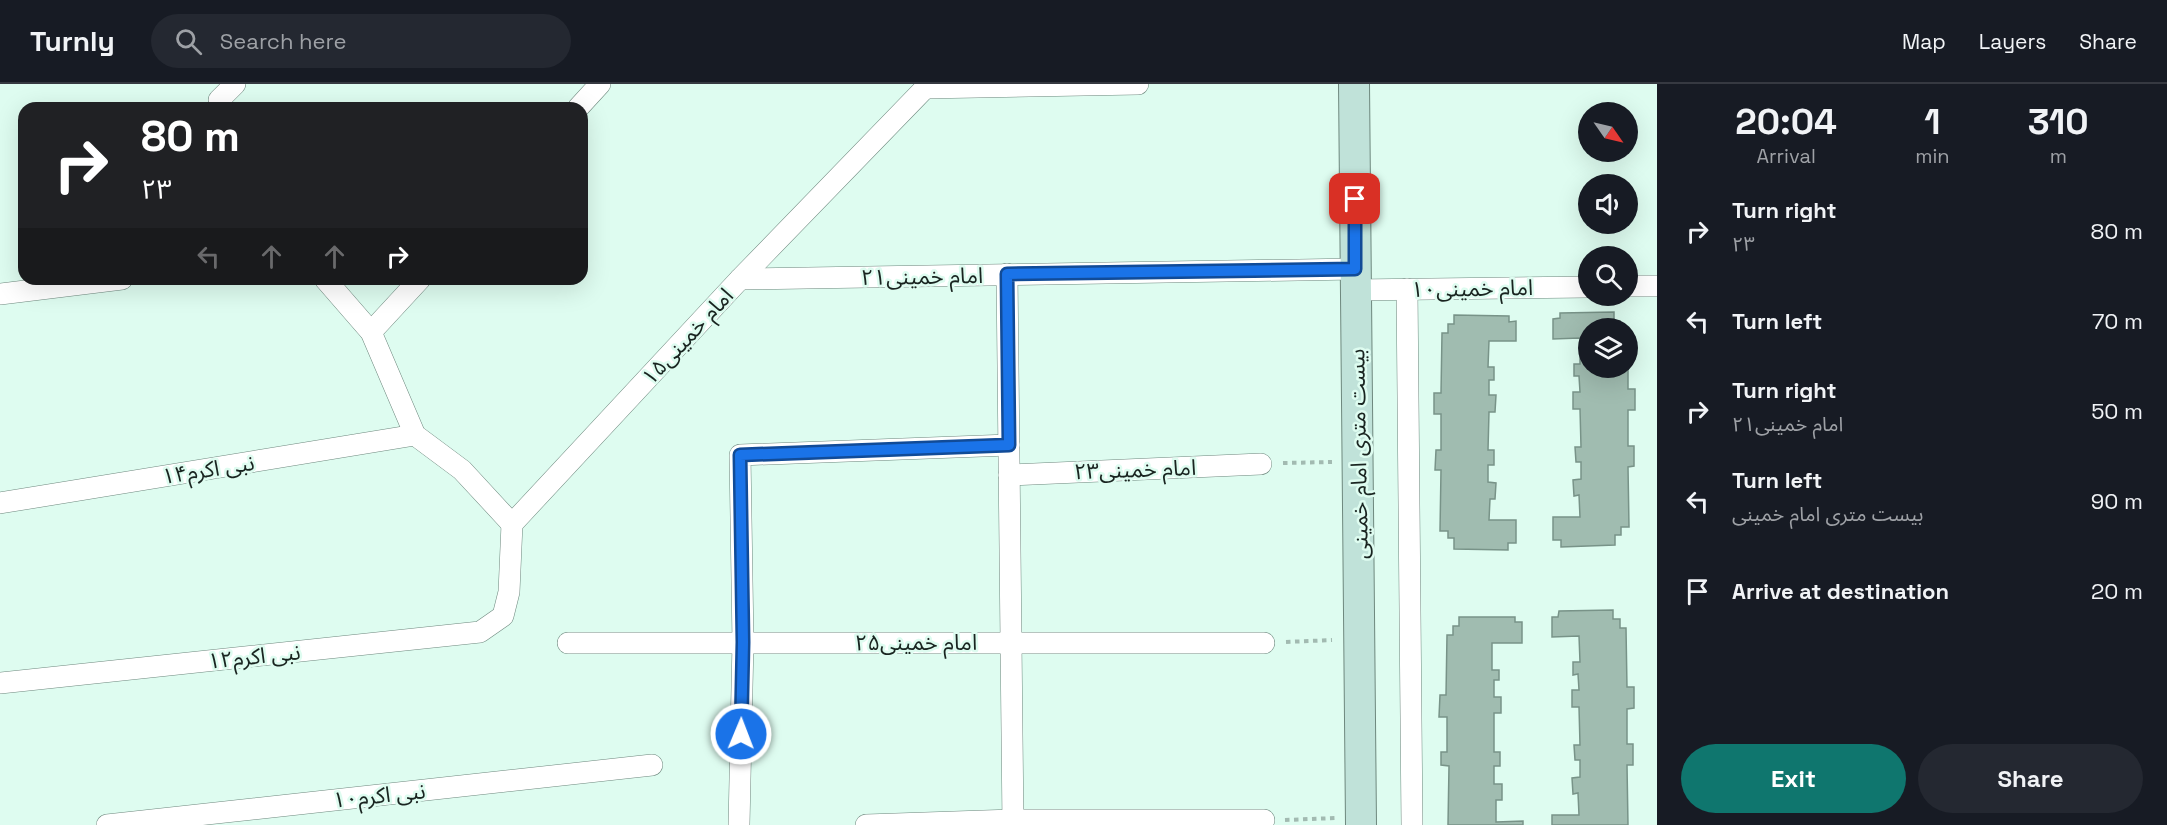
<!DOCTYPE html>
<meta charset="utf-8">
<style>
:root{--surface:#171b24;--page:#242831;--text:#f1f3f6;--muted:#9ea1a6;--line:#363941;--accent:#0f766e}
body{margin:0;font-family:"Space Grotesk","Noto Sans Arabic",sans-serif;background:var(--page);color:var(--text);height:100vh;display:flex;flex-direction:column;font-size:22px;white-space:nowrap}
*{box-sizing:border-box;margin:0}
p{font-size:20px;color:var(--muted)}
.icon{flex:none;width:33px;height:33px;fill:none;stroke:currentColor;stroke-width:2;stroke-linecap:round;stroke-linejoin:round}
.map{position:relative;flex:1;overflow:hidden}
.panel{display:flex;flex-direction:column;background:var(--surface);width:510px}
.panel>*{flex:none}
.hud{position:absolute;left:18px;top:18px;width:570px;height:183px;border-radius:18px;box-shadow:0 6px 24px #0002;background:#202124;color:#fff;overflow:hidden}
.needle{width:39px;rotate:124deg}
.controls{position:absolute;left:1578px;top:18px;display:grid;gap:12px}
.controls a{display:grid;place-items:center;width:60px;height:60px;border-radius:50%;background:var(--surface);box-shadow:0 6px 24px #0002;font-size:30px}
.pin{position:absolute;display:grid;place-items:center;width:51px;height:51px;color:#fff;margin:-26px;border-radius:12px;box-shadow:0 3px 9px #0006}
.me{position:absolute;width:66px;margin:-33px;rotate:1deg;stroke-linejoin:round;filter:drop-shadow(0 0 4px #0008)}
.turn{display:flex;align-items:center;gap:21px;height:126px;padding:0 24px;font-size:27px}
.turn .icon{width:78px;height:78px;stroke-width:2.5}
.turn b{display:block;font-size:42px;line-height:51px}
.lanes{display:flex;align-items:center;height:57px;padding:0 24px;background:#0003;justify-content:center;gap:30px;direction:ltr}
.lanes .off{opacity:.35}
.eta{display:flex;justify-content:space-evenly;align-items:center;height:102px;text-align:center}
.eta b{font-size:36px;font-weight:600;line-height:42px}
.cta{display:flex;gap:12px;margin-top:auto;padding:12px 24px}
.cta a{flex:1;height:69px;border-radius:36px;background:var(--accent);color:#fff;font-size:24px;font-weight:600;line-height:69px;text-align:center}
.cta a+a{background:var(--page);color:var(--text)}
ul{padding:0;list-style:none}
li{display:flex;align-items:center;gap:18px;height:90px;padding:0 24px}
li div{flex:1}
li b{display:block;font-size:22px}
li em{font-style:normal}
header{display:flex;align-items:center;gap:36px;box-sizing:border-box;height:84px;padding:0 30px;background:var(--surface);border-bottom:2px solid var(--line)}
header strong{font-size:28px}
nav{display:flex;gap:33px;margin-inline-start:auto;font-size:21px}
.search{width:420px;height:54px;background:var(--page);display:flex;align-items:center;gap:15px;box-sizing:border-box;padding:0 21px;border-radius:33px;color:var(--muted);font-size:22px}
main{display:flex;flex:1;min-height:0}
.map>svg:first-child{display:block}
</style>
<header>
<strong>Turnly</strong>
<div class="search"><svg class="icon" aria-label="search" viewBox="0 0 24 24"><circle cx="10" cy="10" r="6"/><path d="M15 15l6 6"/></svg>Search here</div>
<nav><a>Map</a><a>Layers</a><a>Share</a></nav>
</header>
<main>
<div class="map">
<svg width="1657" height="741" viewBox="0 0 1657 741">
<rect width="100%" height="100%" fill="#defcf0"/>
<!-- building -->
<g fill="#a0bcb0" stroke="#789388" stroke-width="1.5">
<polygon points="1614,228 1614,237 1620,237 1621,244 1588,244 1588,284 1628,284 1628,278 1628,305 1635,305 1635,326 1628,326 1628,362 1634,362 1634,382 1628,383 1629,443 1621,443 1621,451 1615,451 1615,461 1561,463 1561,456 1553,456 1553,433 1580,433 1579,411 1574,412 1573,396 1581,395 1581,378 1576,378 1575,363 1581,363 1580,325 1573,325 1573,308 1580,308 1579,292 1574,292 1574,280 1580,280 1580,254 1553,255 1553,235 1560,234 1560,229"/>
<polygon points="1454,231 1509,232 1509,238 1516,237 1516,257 1489,257 1488,283 1494,283 1494,296 1489,296 1489,311 1496,311 1495,328 1489,328 1488,366 1494,366 1494,381 1488,381 1488,398 1496,399 1495,415 1490,415 1489,436 1516,436 1516,459 1508,459 1508,466 1454,465 1454,454 1448,454 1448,447 1440,447 1441,386 1435,386 1436,366 1441,366 1441,330 1434,330 1434,309 1441,309 1442,249 1448,249 1448,240 1454,240"/>
<polygon points="1613,526 1613,535 1620,535 1620,544 1626,544 1627,603 1634,603 1634,624 1627,625 1627,660 1633,660 1633,681 1627,681 1628,741 1552,741 1552,731 1579,731 1578,709 1573,710 1572,694 1580,693 1580,676 1575,676 1574,661 1580,661 1579,623 1572,623 1572,606 1579,606 1578,590 1573,591 1573,578 1580,578 1579,552 1552,553 1552,533 1558,533 1559,527"/>
<polygon points="1459,533 1515,533 1515,538 1522,538 1522,559 1492,559 1492,586 1499,586 1499,596 1494,596 1494,613 1501,613 1501,629 1494,629 1494,668 1500,668 1500,682 1494,682 1494,700 1502,700 1502,716 1496,716 1496,738 1523,737 1523,741 1448,741 1449,682 1441,681 1441,668 1447,668 1447,633 1439,633 1440,611 1446,611 1447,551 1453,551 1453,542 1459,542"/>
</g>
<g fill="none" stroke-linecap="round" stroke-linejoin="round">
<!-- minor casing -->
<g stroke="#6e887e" stroke-width="22">
<g id="minor">
<polyline points="925,4 1138,0"/>
<polyline points="219,16 235,0"/>
<polyline points="578,24 600,0"/>
<polyline points="1007,190 1013,741"/>
<polyline points="325,195 371,248 415,351 462,386 512,440"/>
<polyline points="740,195 1355,185"/>
<polyline points="1628,202 1657,202"/>
<polyline points="1407,205 1412,741"/>
<polyline points="1356,206 1588,203"/>
<polyline points="0,210 122,195"/>
<polyline points="371,248 420,195"/>
<polyline points="1009,391 1261,380"/>
<polyline points="0,419 415,351"/>
<polyline points="568,559 1264,559"/>
<polyline points="0,599 480,548 503,532 509,508 512,440 740,195 929,0"/>
<polyline points="107,741 652,681"/>
<polyline points="739,741 743,558 740,371 1009,361"/>
<polyline points="866,741 1013,736 1264,736"/>
</g>
</g>
<!-- secondary casing -->
<g stroke="#6e887e" stroke-width="32">
<polyline id="secondary" points="1354,0 1361,741"/>
</g>
<!-- path -->
<g stroke="#a2bab1" stroke-width="4" stroke-dasharray="4.5 4.5" stroke-linecap="butt">
<polyline points="1283,379 1332,378"/>
<polyline points="1286,558 1332,556"/>
<polyline points="1285,736 1335,734"/>
</g>
<!-- minor -->
<use href="#minor" stroke="#fff" stroke-width="21"/>
<!-- secondary -->
<use href="#secondary" stroke="#c0e2d9" stroke-width="30"/>
</g>
<g fill="none" stroke-linecap="round" stroke-linejoin="round">
<!-- route casing -->
<g stroke="#114b97" stroke-width="15">
<polyline id="route" points="741,650 743,558 740,371 1009,361 1007,190 1355,185 1355,115"/>
</g>
<!-- route -->
<use href="#route" stroke="#1a73e8" stroke-width="10"/>
</g>
<g text-anchor="middle" dominant-baseline="central" stroke-width="5" stroke-linejoin="round" paint-order="stroke">
<!-- street labels -->
<g font-size="22" fill="#192420" stroke="#defcf0">
<text transform="translate(922 192) rotate(-1)">امام خمینی۲۱</text>
<text transform="translate(1472 204) rotate(-1)">امام خمینی۱۰</text>
<text transform="translate(687 252) rotate(-47)">۱۵امام خمینی</text>
<text transform="translate(1358 370) rotate(-91)">بیست متری امام خمینی</text>
<text transform="translate(208 385) rotate(-9)">نبی اکرم۱۴</text>
<text transform="translate(1135 385) rotate(-2)">امام خمینی۲۳</text>
<text x="916" y="558">امام خمینی۲۵</text>
<text transform="translate(254 572) rotate(-6)">نبی اکرم۱۲</text>
<text transform="translate(379 711) rotate(-6)">نبی اکرم۱۰</text>
</g>
</g>
</svg>
<div class="controls">
<a><svg class="needle" viewBox="-14 -14 28 28"><path d="M0-13l5 13h-10z" fill="#e53935"/><path d="M0 13l5-13h-10z" fill="#9ea1a6"/></svg></a>
<a><svg class="icon" aria-label="sound" viewBox="0 0 24 24"><path d="M4 9h4l5-4v14l-5-4H4zM17 9q2 3 0 6"/></svg></a>
<a><svg class="icon" aria-label="search" viewBox="0 0 24 24"><circle cx="10" cy="10" r="6"/><path d="M15 15l6 6"/></svg></a>
<a><svg class="icon" aria-label="layers" viewBox="0 0 24 24"><path d="M12 4l9 5-9 5-9-5zM3 14l9 5 9-5"/></svg></a>
</div>
<div class="pin" style="left:1355px;top:115px;background:#d93025"><svg class="icon" aria-label="arrive" viewBox="0 0 24 24"><path d="M6 21V4h12l-3 4 3 4H6"/></svg></div>
<svg class="me" style="left:741px;top:650px" viewBox="-20 -20 40 40"><circle r="17" fill="#1a73e8" stroke="#fff" stroke-width="3"/><path d="M0-11L8 9 0 5-8 9z" fill="#fff"/></svg>
<div class="hud">
<div class="turn"><svg class="icon" aria-label="right" viewBox="0 0 24 24"><path d="M7 20v-9h11M14 6l5 5-5 5"/></svg><div><b>80 m</b>۲۳</div></div>
<div class="lanes"><svg class="icon off" aria-label="left" viewBox="0 0 24 24"><path d="M17 20v-9H6M10 6l-5 5 5 5"/></svg><svg class="icon off" aria-label="ahead" viewBox="0 0 24 24"><path d="M12 20V5M6 11l6-6 6 6"/></svg><svg class="icon off" aria-label="ahead" viewBox="0 0 24 24"><path d="M12 20V5M6 11l6-6 6 6"/></svg><svg class="icon" aria-label="right" viewBox="0 0 24 24"><path d="M7 20v-9h11M14 6l5 5-5 5"/></svg></div>
</div>
</div>
<section class="panel">
<div class="eta">
<div><b>20:04</b><p>Arrival</p></div>
<div><b>1</b><p>min</p></div>
<div><b>310</b><p>m</p></div>
</div>
<ul>
<li><svg class="icon" aria-label="right" viewBox="0 0 24 24"><path d="M7 20v-9h11M14 6l5 5-5 5"/></svg><div><b>Turn right</b><p>۲۳</p></div><em>80 m</em></li>
<li><svg class="icon" aria-label="left" viewBox="0 0 24 24"><path d="M17 20v-9H6M10 6l-5 5 5 5"/></svg><div><b>Turn left</b></div><em>70 m</em></li>
<li><svg class="icon" aria-label="right" viewBox="0 0 24 24"><path d="M7 20v-9h11M14 6l5 5-5 5"/></svg><div><b>Turn right</b><p>امام خمینی۲۱</p></div><em>50 m</em></li>
<li><svg class="icon" aria-label="left" viewBox="0 0 24 24"><path d="M17 20v-9H6M10 6l-5 5 5 5"/></svg><div><b>Turn left</b><p>بیست متری امام خمینی</p></div><em>90 m</em></li>
<li><svg class="icon" aria-label="arrive" viewBox="0 0 24 24"><path d="M6 21V4h12l-3 4 3 4H6"/></svg><div><b>Arrive at destination</b></div><em>20 m</em></li>
</ul>
<div class="cta"><a>Exit</a><a>Share</a></div>
</section>
</main>
